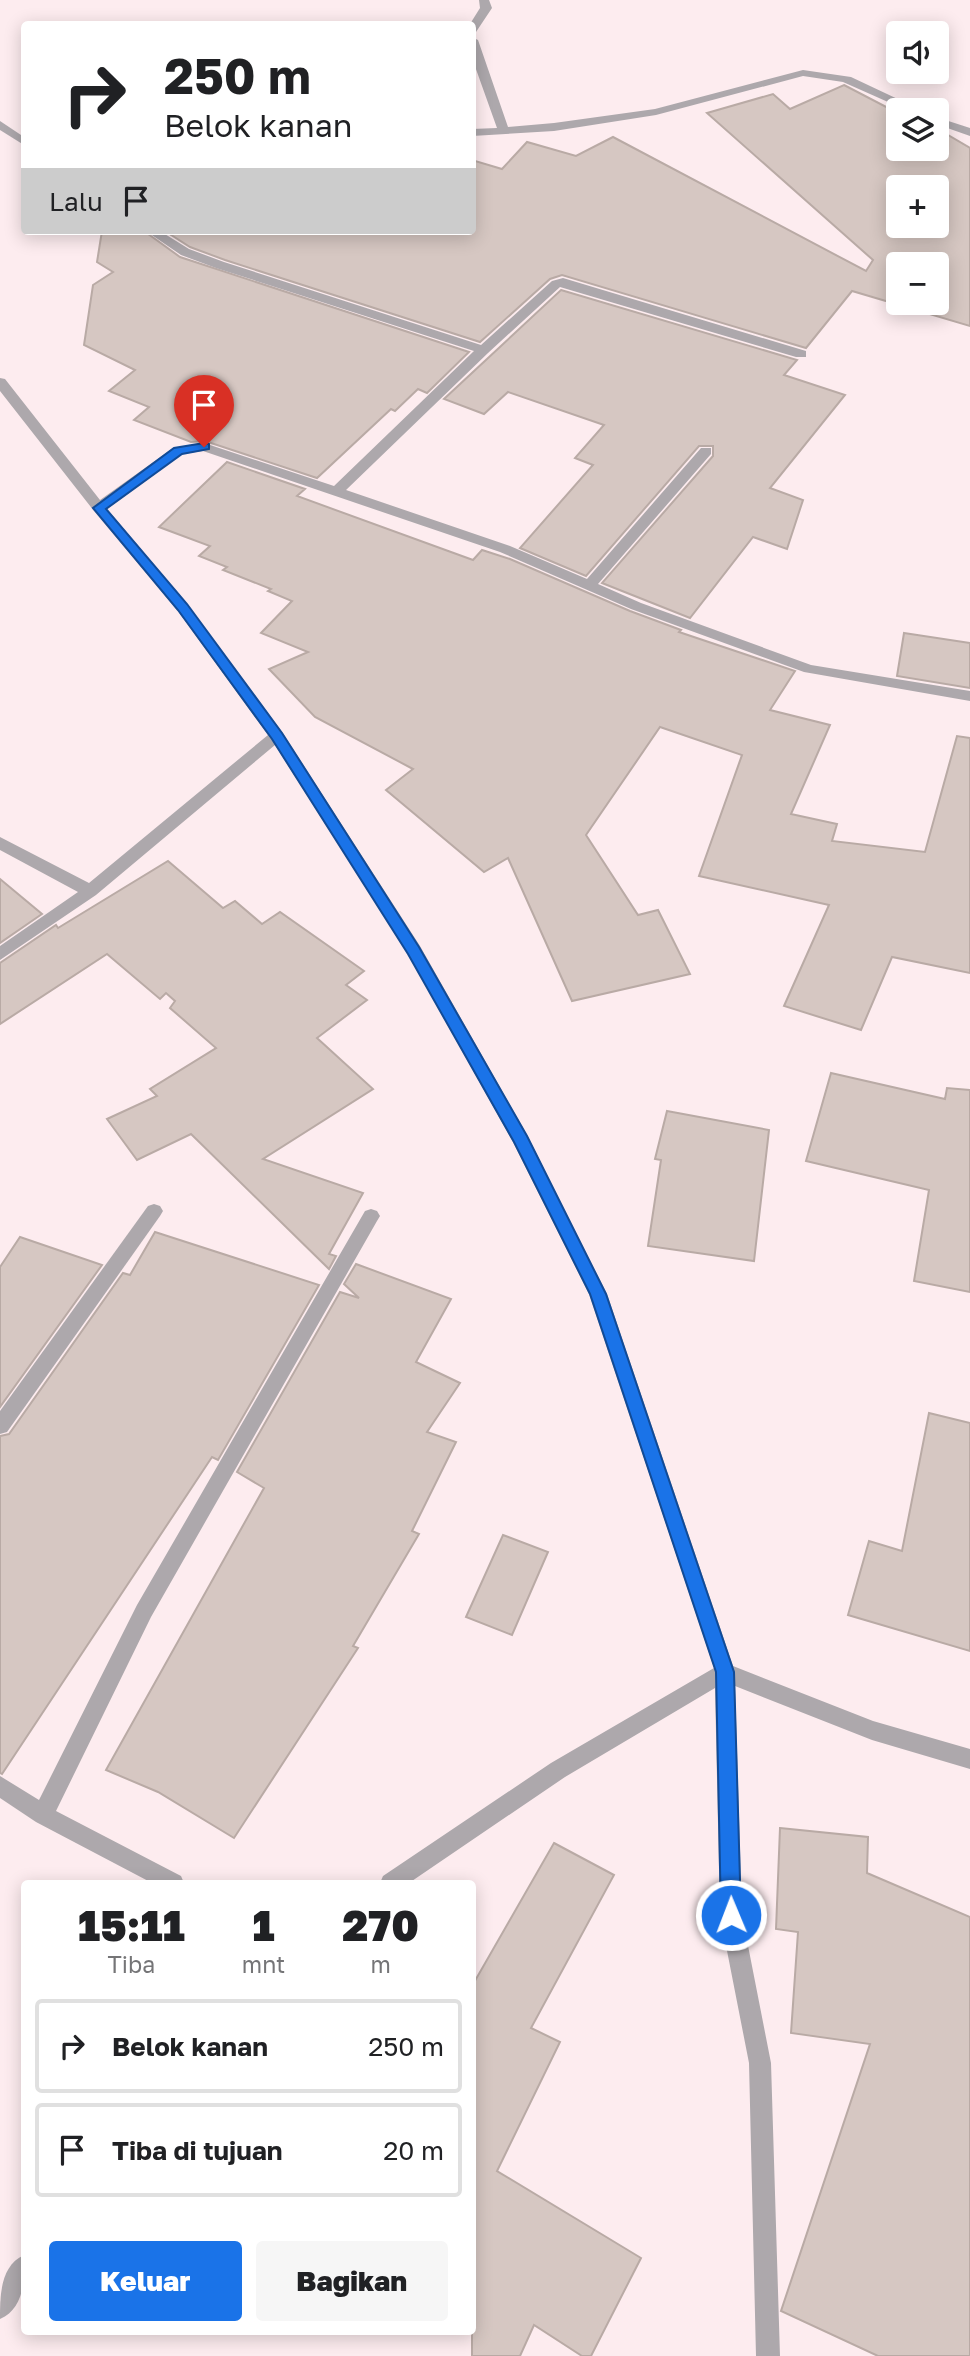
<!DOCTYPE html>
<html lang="id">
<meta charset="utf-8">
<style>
:root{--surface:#fff;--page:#f6f6f6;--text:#202124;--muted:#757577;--line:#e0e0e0;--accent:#1a73e8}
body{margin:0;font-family:"Golos Text",sans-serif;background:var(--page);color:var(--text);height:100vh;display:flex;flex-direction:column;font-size:26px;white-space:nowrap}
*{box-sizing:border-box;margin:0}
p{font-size:23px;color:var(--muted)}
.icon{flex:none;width:38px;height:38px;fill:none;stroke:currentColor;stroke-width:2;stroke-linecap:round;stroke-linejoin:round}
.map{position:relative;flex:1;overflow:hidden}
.drawer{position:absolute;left:21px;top:1880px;width:455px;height:455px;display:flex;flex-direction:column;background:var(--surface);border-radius:7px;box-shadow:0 4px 18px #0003}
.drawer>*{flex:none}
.hud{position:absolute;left:21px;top:21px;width:455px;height:214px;border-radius:7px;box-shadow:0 4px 18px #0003;background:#fff;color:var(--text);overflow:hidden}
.fabs{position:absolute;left:886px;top:21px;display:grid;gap:14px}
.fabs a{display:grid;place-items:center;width:63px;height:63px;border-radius:7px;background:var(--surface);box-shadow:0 4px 18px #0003;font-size:35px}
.pin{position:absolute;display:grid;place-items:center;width:60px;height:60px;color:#fff;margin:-72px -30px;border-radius:50% 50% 50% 0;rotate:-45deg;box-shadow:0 0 7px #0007}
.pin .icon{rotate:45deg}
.me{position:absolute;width:77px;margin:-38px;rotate:359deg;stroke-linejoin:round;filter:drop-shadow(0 0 5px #0008)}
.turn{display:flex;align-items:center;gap:24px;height:147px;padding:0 28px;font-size:32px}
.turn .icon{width:91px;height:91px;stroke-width:2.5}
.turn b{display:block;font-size:49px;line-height:60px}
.then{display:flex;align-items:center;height:66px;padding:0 28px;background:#0003;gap:14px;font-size:26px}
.eta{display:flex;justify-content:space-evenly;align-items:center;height:119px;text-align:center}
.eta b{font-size:42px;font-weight:800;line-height:49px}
.action{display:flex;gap:14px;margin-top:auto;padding:14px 28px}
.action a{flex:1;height:80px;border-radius:7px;background:var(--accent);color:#fff;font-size:28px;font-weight:800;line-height:80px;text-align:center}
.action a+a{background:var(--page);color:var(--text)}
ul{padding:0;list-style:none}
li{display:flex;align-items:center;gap:21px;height:94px;margin:0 14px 10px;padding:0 14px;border:4px solid var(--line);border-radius:7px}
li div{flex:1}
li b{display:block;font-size:26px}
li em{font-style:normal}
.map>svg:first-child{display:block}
</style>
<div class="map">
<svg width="970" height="2356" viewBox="0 0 970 2356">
<rect width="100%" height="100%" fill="#fdecef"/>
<!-- building -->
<g fill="#d6c7c2" stroke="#b9aaa5" stroke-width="2" fill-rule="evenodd">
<path d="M844,85L890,109L900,110H898V149H936V128L970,148V326L852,291L806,348L562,275L550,279L480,342L225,260L190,247L165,231H472V160L502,169L527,142L576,156L613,137L866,271L873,260L707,113L773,94L790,109ZM898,187H936V226H898ZM898,264H936V303H898Z"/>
<polygon points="102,231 144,231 180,257 469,352 427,393 418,389 395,411 391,409 317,478 205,441 191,442 134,420 149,407 109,391 135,370 84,345 93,285 113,272 97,262"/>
<polygon points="561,290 797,360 784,375 845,395 770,488 803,500 787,549 753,537 690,618 602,583 713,456 713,446 699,446 586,576 520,548 593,465 575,458 604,425 508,392 484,414 444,399"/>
<polygon points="227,462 305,489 297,496 473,560 482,550 510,559 630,611 681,630 679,632 795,671 770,710 830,725 791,814 837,824 832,841 925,852 957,736 970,738 970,973 892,957 861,1030 784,1006 829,905 699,876 742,755 660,727 586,835 638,915 658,910 690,974 572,1001 508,858 484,872 386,790 413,769 315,717 269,669 308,652 261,633 292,601 268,591 271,589 223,570 227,567 199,556 210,546 159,527"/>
<polygon points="904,633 970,643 970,688 897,676"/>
<polygon points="168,861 223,908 235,901 262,924 280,912 364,971 346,985 367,1000 317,1038 373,1089 263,1159 363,1193 329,1254 336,1256 329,1269 191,1134 137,1160 107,1119 157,1096 150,1089 216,1048 170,1008 175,1001 166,993 160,999 107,954 0,1024 0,963 56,925 58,928"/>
<polygon points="0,879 42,914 0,943"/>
<polygon points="831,1073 945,1099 947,1088 970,1090 970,1292 914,1281 929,1190 806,1161"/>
<polygon points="667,1111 769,1130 754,1261 648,1246 661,1160 655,1159"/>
<polygon points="155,1232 319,1285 218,1460 212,1457 2,1774 0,1773 0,1436 9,1434 123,1273 130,1275"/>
<polygon points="20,1237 102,1265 0,1407 0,1267"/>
<polygon points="356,1264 451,1299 416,1362 460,1383 427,1432 456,1442 412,1531 419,1534 353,1646 358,1648 234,1838 158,1792 106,1770 264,1488 237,1472 340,1292 359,1298 344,1284"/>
<polygon points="929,1413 970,1423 970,1651 848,1615 869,1541 902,1551"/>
<polygon points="503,1535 548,1552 512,1635 466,1617"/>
<polygon points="780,1828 868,1837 867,1873 970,1917 970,2356 878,2356 781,2311 870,2044 791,2033 798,1932 776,1929"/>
<polygon points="554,1843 614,1875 531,2028 560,2042 497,2171 641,2258 591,2356 582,2356 534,2325 520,2356 472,2356 472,1986"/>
</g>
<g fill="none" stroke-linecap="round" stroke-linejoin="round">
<!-- minor -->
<g fill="#ada8ac" fill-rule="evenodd">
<polygon points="479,0 489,0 492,8 476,32 472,33 472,24 470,24 480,8"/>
<polygon points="472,37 478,40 508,127 554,123 655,109 803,70 851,77 921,110 906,110 843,82 803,76 656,115 554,131 472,136 472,129 497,128 472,58"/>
<polygon points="936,117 970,128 970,136 936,124"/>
<polygon points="0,121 24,137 24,145 0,130"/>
<polygon points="146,231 160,231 189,249 224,262 481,345 552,281 563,278 806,351 806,357 796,357 560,287 488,353 346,490 510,546 587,579 701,448 711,448 711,454 598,584 641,603 811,665 970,691 970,701 804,672 631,609 500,552 203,451 182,454 107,509 187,604 282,732 420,946 527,1135 607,1294 733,1666 873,1721 970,1749 970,1769 872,1740 735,1686 742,1915 771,2063 780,2356 756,2356 749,2063 720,1915 715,1688 565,1777 409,1883 380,1883 383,1876 551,1763 714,1668 589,1294 513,1142 408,954 275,745 96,895 0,960 0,946 78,892 0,850 0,837 89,883 268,735 177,610 94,511 0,391 0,378 5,379 100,500 173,448 204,443 334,486 474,351 216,268 181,255"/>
<polygon points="154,1204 160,1206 163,1211 160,1216 7,1432 0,1434 0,1411 148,1206"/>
<polygon points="371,1209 377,1211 380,1216 377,1221 151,1617 56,1811 181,1876 184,1883 152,1883 36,1822 0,1798 0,1776 39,1800 137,1605 365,1211"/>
<path d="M24,2255C26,2277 24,2309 0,2319C0,2296 0,2266 24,2255Z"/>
</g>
</g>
<!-- route -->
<polygon fill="#1a73e8" stroke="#114b97" stroke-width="2" points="204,443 209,444 209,449 182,454 106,509 187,604 282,733 419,947 527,1136 606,1294 734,1672 741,1915 738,1922 731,1925 724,1922 721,1915 716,1672 590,1294 514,1142 408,954 272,739 178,610 93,508 174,448"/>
</svg>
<div class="fabs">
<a><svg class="icon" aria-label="sound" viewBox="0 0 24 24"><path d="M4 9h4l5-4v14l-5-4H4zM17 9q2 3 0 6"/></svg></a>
<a><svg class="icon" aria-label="layers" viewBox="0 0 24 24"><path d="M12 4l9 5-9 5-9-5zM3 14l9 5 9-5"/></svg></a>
<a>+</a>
<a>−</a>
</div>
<div class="pin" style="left:204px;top:447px;background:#d93025"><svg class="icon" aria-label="arrive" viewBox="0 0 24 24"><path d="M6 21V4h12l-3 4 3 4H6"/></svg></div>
<svg class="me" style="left:731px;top:1915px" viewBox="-20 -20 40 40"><circle r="17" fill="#1a73e8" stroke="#fff" stroke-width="3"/><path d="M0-11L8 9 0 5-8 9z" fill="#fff"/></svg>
<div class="hud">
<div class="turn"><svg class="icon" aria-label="right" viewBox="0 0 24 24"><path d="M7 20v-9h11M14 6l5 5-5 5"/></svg><div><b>250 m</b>Belok kanan</div></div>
<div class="then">Lalu<svg class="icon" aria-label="arrive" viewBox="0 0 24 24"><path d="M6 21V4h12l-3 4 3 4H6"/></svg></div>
</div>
<section class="drawer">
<div class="eta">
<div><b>15:11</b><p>Tiba</p></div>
<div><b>1</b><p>mnt</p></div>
<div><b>270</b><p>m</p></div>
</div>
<ul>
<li><svg class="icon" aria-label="right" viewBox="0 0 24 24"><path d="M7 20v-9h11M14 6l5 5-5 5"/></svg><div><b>Belok kanan</b></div><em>250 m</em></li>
<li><svg class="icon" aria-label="arrive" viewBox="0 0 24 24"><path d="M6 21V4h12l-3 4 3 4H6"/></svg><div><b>Tiba di tujuan</b></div><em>20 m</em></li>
</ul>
<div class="action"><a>Keluar</a><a>Bagikan</a></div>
</section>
</div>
